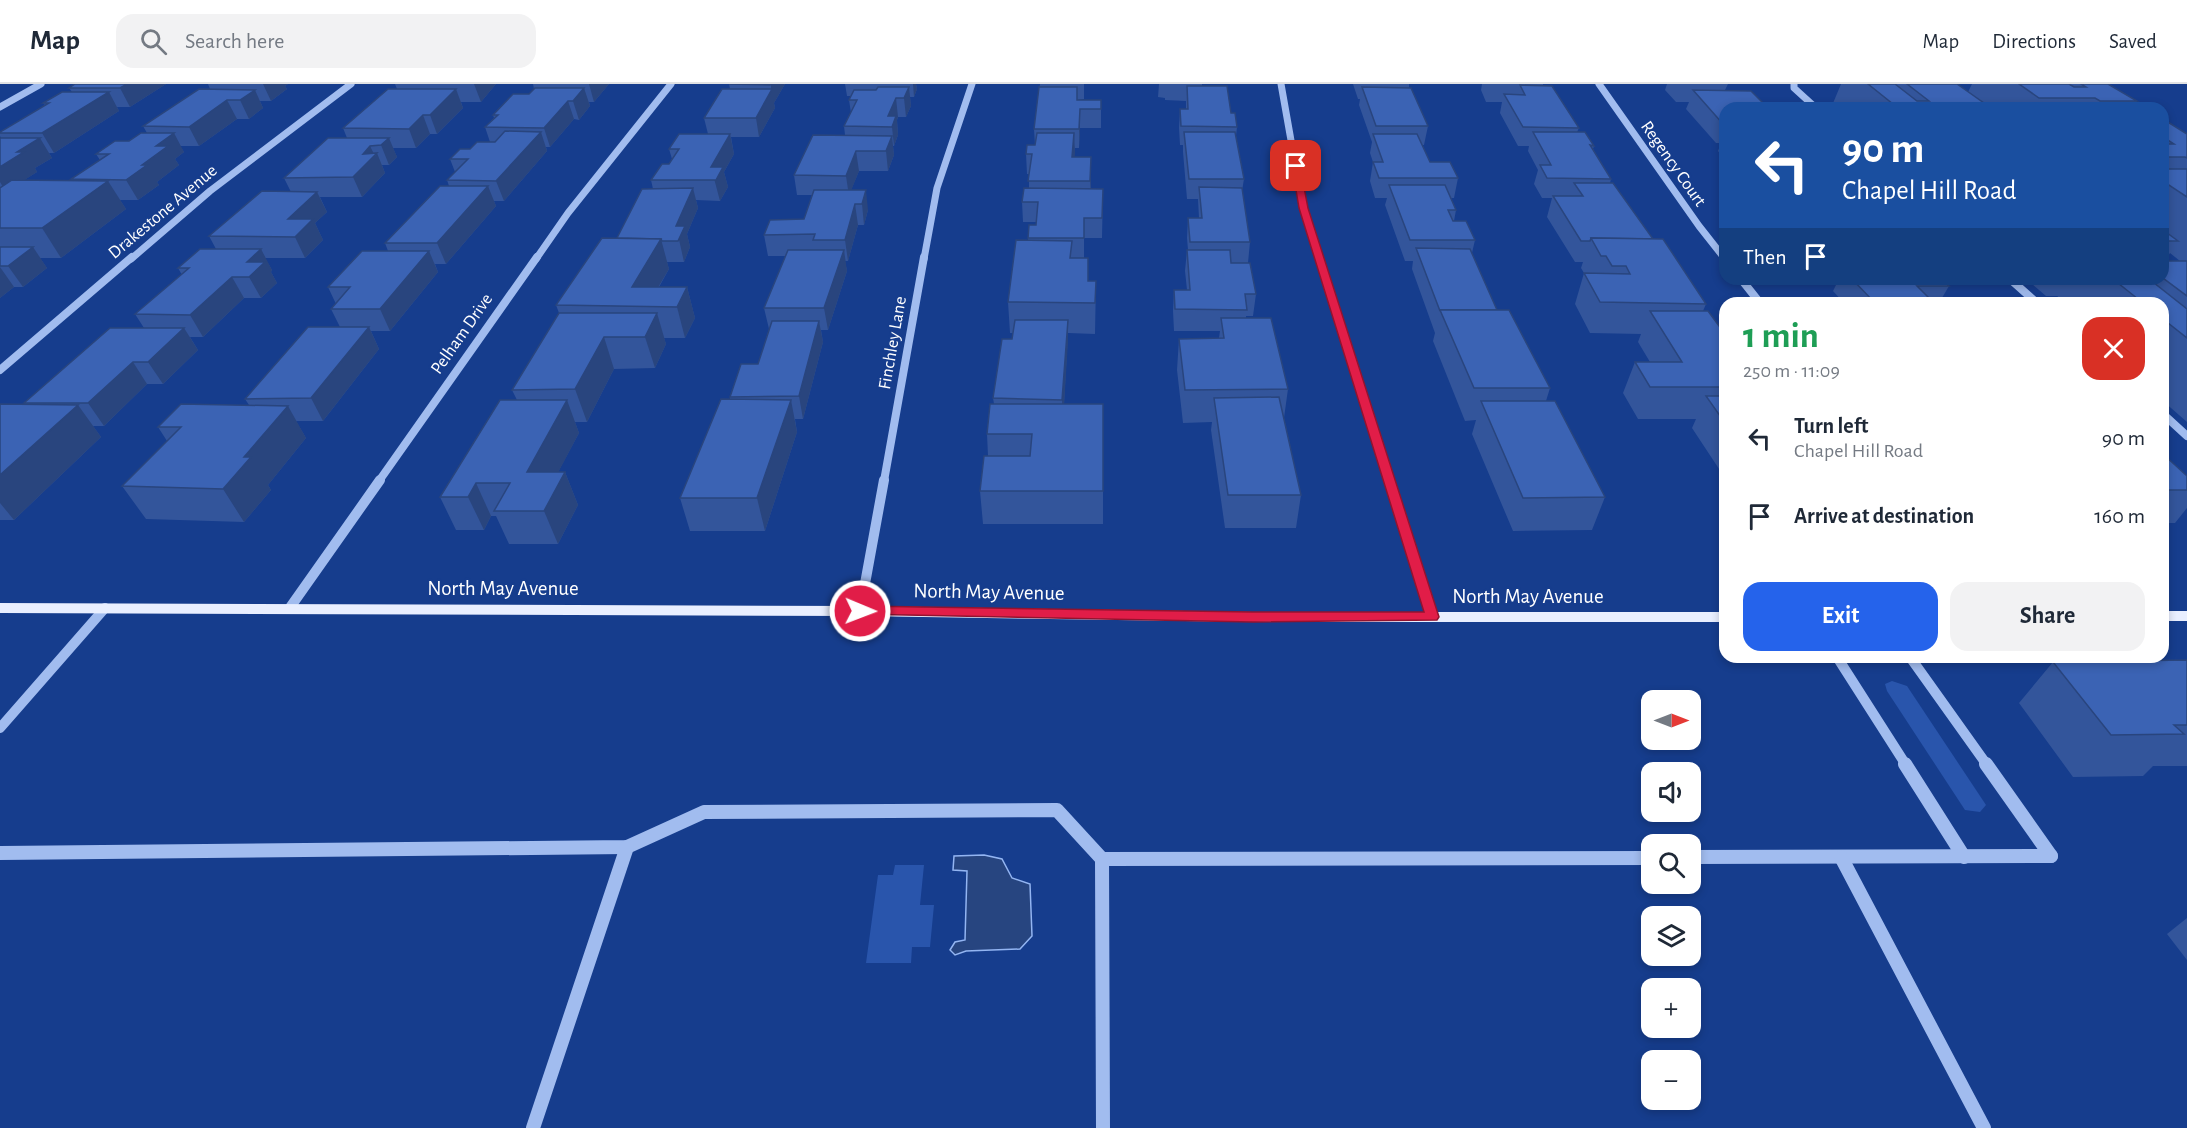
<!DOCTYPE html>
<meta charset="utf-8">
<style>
:root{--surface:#fff;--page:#f2f2f3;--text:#1f2937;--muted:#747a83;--line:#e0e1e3;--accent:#2563eb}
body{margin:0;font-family:"Alegreya Sans",sans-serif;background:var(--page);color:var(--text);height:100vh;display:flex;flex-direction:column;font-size:22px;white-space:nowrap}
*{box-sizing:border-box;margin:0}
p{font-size:20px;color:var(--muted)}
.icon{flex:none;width:33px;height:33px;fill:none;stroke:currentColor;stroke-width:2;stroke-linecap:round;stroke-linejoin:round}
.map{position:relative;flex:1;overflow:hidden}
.panel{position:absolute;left:1719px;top:213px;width:450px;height:366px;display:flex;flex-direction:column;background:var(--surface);border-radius:18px;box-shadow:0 3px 9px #0003}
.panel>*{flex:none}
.guide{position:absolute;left:1719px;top:18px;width:450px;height:183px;border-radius:18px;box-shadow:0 3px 9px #0003;background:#1a4fa0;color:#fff;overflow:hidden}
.needle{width:39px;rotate:90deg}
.buttons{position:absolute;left:1641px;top:606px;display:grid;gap:12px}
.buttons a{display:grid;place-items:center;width:60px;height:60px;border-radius:12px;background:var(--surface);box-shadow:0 3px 9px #0003;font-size:30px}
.pin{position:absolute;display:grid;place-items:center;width:51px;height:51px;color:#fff;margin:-26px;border-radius:12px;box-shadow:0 3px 9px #0006}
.me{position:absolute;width:66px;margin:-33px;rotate:91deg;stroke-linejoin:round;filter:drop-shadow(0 0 4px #0008)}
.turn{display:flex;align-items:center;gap:21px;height:126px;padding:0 24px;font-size:27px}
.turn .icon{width:78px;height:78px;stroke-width:2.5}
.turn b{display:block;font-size:42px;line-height:51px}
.then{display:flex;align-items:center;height:57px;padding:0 24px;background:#0003;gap:12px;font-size:22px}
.round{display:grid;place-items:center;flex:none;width:63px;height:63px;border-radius:18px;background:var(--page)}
.overview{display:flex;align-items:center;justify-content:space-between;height:102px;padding:0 24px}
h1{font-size:36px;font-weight:600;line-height:45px;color:#1e9e55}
.button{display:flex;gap:12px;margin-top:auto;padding:12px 24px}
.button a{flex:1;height:69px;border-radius:18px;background:var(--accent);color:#fff;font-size:24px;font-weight:600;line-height:69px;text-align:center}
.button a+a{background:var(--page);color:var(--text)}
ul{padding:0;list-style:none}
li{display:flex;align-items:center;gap:18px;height:78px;padding:0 24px}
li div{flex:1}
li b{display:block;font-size:22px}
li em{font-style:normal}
header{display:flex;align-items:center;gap:36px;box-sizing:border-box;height:84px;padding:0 30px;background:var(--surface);border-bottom:2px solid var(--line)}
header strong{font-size:28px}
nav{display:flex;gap:33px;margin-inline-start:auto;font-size:21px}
.search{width:420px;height:54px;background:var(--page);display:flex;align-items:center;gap:15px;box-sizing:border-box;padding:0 21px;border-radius:18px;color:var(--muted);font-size:22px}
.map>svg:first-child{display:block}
</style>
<header>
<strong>Map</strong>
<div class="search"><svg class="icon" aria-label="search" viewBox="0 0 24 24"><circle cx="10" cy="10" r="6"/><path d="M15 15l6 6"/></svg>Search here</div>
<nav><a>Map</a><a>Directions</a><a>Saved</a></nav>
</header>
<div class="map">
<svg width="2187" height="1044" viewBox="0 0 2187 1044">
<rect width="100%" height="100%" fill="#163d8d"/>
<!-- green -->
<g fill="#2955ac">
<polygon points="1892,597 1907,602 1986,721 1980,728 1965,726 1887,607 1885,600"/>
<polygon points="895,781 924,781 920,821 934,821 930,863 912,863 911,879 866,879 878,791 893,791"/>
</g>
<!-- water -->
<polygon fill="#274580" stroke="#93b5f2" stroke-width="1.5" points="984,771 1002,775 1012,794 1030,800 1032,852 1020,865 966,867 955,871 950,866 955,858 965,856 967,787 953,786 954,772"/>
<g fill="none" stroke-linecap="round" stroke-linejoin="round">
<!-- minor-far3 -->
<g stroke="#a1bcef" stroke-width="7">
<polyline points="1281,0 1303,124 1319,175"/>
<polyline points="1599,0 1699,142 1725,175"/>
<polyline points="1794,0 1794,4 1816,24"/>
<polyline points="0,23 41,0"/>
<polyline points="131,175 210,107 351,0"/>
<polyline points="536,175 568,129 671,0"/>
<polyline points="924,175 937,104 972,0"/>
</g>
<!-- minor-far2 -->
<g stroke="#a1bcef" stroke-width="8">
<polyline points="1319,173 1390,397"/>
<polyline points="1724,173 1725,175"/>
<polyline points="1741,195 1760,219"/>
<polyline points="2010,195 2037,219"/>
<polyline points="0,286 132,173"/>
<polyline points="2163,330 2187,352"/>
<polyline points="379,397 537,173"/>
<polyline points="884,397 924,173"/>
</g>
<!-- minor-far1 -->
<g stroke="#a1bcef" stroke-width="10">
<polyline points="1389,396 1433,533"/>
<polyline points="289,525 380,396"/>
<polyline points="860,527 884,396"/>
<polyline points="1837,573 1906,681"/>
<polyline points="1910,573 1987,681"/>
<polyline points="0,644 105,524"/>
</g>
<!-- minor -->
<g stroke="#a1bcef" stroke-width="14">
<polyline points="1905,680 1964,773"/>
<polyline points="1986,680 2051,772"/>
<polyline points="0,769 627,763 704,728 1057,726 1102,775 1652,774"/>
<polyline points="1690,773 2051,772"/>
<polyline points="1841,773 1984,1044"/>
<polyline points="1102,775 1103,1044"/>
<polyline points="533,1044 627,763"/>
</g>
<!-- major -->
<g fill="#e9efff" fill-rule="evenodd">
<polygon points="0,519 860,522 1253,528 1725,528 1725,538 1253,538 860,532 0,529"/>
<rect x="2163" y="527" width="24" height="10"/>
</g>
</g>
<!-- wall -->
<g fill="#33559b" fill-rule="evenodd">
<polygon points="166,0 130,23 117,23 119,27 54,69 49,69 52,74 35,84 37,88 24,96 72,96 71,95 100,76 96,70 147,49 143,42 210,5 208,0 288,0 285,2 287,5 271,17 260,17 263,24 249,35 237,35 199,62 180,62 184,68 175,75 179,81 157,98 159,101 138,116 120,116 126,125 61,174 40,174 47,184 23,203 14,203 0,214 0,54 1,54 0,52 0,48 45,21 43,19 72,8 69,4"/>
<polygon points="395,0 496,0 481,18 461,18 463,24 437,50 430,50 416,64 393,64 397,73 389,81 382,81 385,89 362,113 320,113 327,128 315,139 323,156 305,174 265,174 272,186 271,188 277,199 261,214 244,214 203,253 190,253 198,266 163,300 147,300 104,342 93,342 101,353 14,436 0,436 0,320 25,320 24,319 144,244 135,230 182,191 178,184 216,165 209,152 291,108 284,94 347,54 343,44 397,5"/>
<polygon points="533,0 609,0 594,18 589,18 590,22 579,36 574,35 550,63 546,63 547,67 504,117 494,117 496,122 446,180 435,180 438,188 390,247 371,247 379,265 323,337 296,337 306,354 268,401 271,406 244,438 146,435 122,402 167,357 158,343 249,321 245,315 340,243 331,225 336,220 328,203 388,167 385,159 449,102 447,96 455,88 450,75 470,65 490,58 485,43 494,34 493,31 529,10 534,5"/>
<polygon points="729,0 785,0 774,19 775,24 759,53 731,53 734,70 724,88 728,103 720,117 696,116 698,124 687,150 690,163 684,178 667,178 669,185 659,203 687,203 695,234 685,254 664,254 666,260 655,284 614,285 587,338 575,338 579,349 558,388 565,388 578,421 558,460 509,460 496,432 491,432 484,446 456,446 440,413 517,316 512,306 559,229 556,221 617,154 653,105 651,96 669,80 672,75 669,65 708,50 704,34 730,5"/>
<polygon points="845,0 916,0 917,5 914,13 910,13 911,22 906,33 898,33 897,36 898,51 894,62 893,62 894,71 888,87 859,87 851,106 868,126 864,141 858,141 848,177 845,177 847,187 828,246 821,246 823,258 803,335 795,335 797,348 765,447 690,447 680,414 730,315 730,313 758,280 769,245 764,224 786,172 768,172 764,151 804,135 812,111 797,111 794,91 845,51 844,42 851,29 849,16 851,12 847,12"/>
<polygon points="1040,0 1084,0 1084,15 1077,16 1101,16 1101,44 1080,44 1079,64 1075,64 1074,73 1091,93 1091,105 1103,105 1102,154 1084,154 1084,174 1088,197 1096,197 1095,250 1068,249 1064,320 1103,320 1103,440 983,440 980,407 988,372 987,350 994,320 993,314 1012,255 1013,249 1010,249 1008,218 1028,157 1028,154 1036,141 1036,138 1023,138 1022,118 1029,104 1029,90 1027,90 1026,70 1035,61 1034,45"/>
<polygon points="1159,0 1202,0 1202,2 1231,29 1237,43 1236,52 1244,95 1242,107 1250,158 1248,179 1256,210 1253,232 1246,232 1246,234 1288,305 1284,334 1301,411 1296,444 1225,444 1211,346 1212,338 1183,339 1177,286 1179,255 1219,254 1220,247 1174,247 1173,227 1174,206 1187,206 1185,187 1187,166 1188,166 1187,154 1188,134 1199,134 1198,115 1187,115 1183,68 1183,61 1180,61 1179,44 1180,25 1186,25 1186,17 1165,16 1165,14 1158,13"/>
<polygon points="1353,0 1409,0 1409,3 1428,42 1424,61 1422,61 1430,78 1458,94 1454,114 1451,114 1456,126 1454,137 1475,156 1472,169 1497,226 1550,304 1546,317 1605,413 1592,446 1513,447 1472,350 1476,336 1465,337 1433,257 1435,249 1412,185 1413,177 1405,177 1385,121 1387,114 1375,114 1370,97 1373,78 1370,69 1372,58 1359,21 1360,15 1358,15"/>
<polygon points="1482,0 1543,0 1543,2 1579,44 1577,48 1594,62 1593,65 1611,95 1610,99 1653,155 1706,220 1703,227 1725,250 1725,394 1692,344 1696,335 1638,335 1623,309 1635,278 1650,278 1638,258 1641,250 1590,249 1575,220 1584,189 1581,184 1583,178 1575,178 1547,133 1552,114 1542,114 1534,100 1538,86 1528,67 1529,62 1518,62 1500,29 1502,18 1486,18 1481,6"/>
<polygon points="1667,0 1728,0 1725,6 1725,76 1718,67 1721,59 1716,59 1686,25 1689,18 1676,18 1665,6"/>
<polygon points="1841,0 1957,0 1968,8 1972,0 2108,0 2137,17 2133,23 2146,24 1831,24"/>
<path d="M2163,35L2187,50V338L2163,317V219H2054L2058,212H2046L2026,195H2163ZM2170,169L2180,177H2165Z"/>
<polygon points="1839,195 1941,195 1949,202 1939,219 1844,219 1833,207"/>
<polygon points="2163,370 2187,392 2187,424 2175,439 2163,439"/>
<polygon points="2187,576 2187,682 2153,682 2143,692 2073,693 2019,619 2053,578"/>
<polygon points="2187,834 2187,876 2167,850"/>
</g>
<!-- shaded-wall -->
<g fill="#29457e">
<polygon points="127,0 166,0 130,23 120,4"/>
<polygon points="263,0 288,0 285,2 287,5 271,17"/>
<polygon points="474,0 496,0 481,18"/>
<polygon points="589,0 609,0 594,18"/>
<polygon points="771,0 785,0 774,19 775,24 759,53 756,34 771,6"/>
<polygon points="913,0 916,0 917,5 914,13"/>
<polygon points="909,3 911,22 906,33 904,14"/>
<polygon points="584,4 590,22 579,36 573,17"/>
<polygon points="456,5 463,24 437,50 430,31"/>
<polygon points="255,6 263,24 249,35 240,16"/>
<polygon points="109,8 119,27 54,69 42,49"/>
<polygon points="896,14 898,33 897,36 898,51 894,62 892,43 888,32"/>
<polygon points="227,16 237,35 199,62 189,43"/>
<polygon points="568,17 574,35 550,63 544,44"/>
<polygon points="1080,25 1080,44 1079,64 1079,45"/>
<polygon points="423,31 430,50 416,64 409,45"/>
<polygon points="541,48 547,67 504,117 496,97"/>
<polygon points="174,49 184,68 175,75 179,81 157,98 159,101 138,116 126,96 156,62"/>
<polygon points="1074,49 1075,68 1073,93 1072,73"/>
<polygon points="730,50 734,70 724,88 728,103 720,117 711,83"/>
<polygon points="892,52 894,71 888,87 886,67"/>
<polygon points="40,54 52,74 35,84 37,88 6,108 0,98 0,83 17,68"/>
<polygon points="389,54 397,73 389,81 381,61"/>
<polygon points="370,62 375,72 377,69 385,89 362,113 353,93 363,70"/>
<polygon points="856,67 859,87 849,112 846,92"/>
<polygon points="1091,73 1091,93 1090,117 1090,97"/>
<polygon points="108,97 126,125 61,174 42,144"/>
<polygon points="488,102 496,122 446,180 437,159"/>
<polygon points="693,104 698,124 687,150 690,163 684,178 676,142"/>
<polygon points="866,106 868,126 864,141 862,120"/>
<polygon points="317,108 327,128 315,139 323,156 305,174 295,153 288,135"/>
<polygon points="855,120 858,141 848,177 845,156"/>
<polygon points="661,155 669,185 647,222 632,203"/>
<polygon points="33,163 47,184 23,203 8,182"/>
<polygon points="261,165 272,186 271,188 277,199 261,214 249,193 247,178"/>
<polygon points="844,166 847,187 828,246 824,224"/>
<polygon points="429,167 438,188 390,247 380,225"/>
<polygon points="0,183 14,203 0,214"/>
<polygon points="232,193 244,214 203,253 190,231"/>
<polygon points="687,203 695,234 685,254 677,223"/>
<polygon points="657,229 666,260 655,284 645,253"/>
<polygon points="1068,236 1068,258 1063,338 1062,316"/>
<polygon points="819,237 823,258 803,335 799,312"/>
<polygon points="369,243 379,265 323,337 311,314"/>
<polygon points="184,244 198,266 163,300 148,278"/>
<polygon points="604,253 614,285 587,338 575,305"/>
<polygon points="133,278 147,300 104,342 88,319"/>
<polygon points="567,316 579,349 541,421 527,388"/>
<polygon points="791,316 797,348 765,447 757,414"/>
<polygon points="78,321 101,353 14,436 0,419 0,391"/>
<polygon points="288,322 306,354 268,401 271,406 244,438 223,405 244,373"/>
<polygon points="565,388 578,421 558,460 544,427"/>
<polygon points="476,399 491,432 484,446 468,413"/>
</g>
<!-- building -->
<g fill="#3b63b4" stroke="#29457e" stroke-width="1.5">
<polygon points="75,0 127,0 120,4 69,4"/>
<polygon points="729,0 771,0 770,1"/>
<polygon points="1868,0 1895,0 1917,17 1929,17 1907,0 1957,0 1991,24 1898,24"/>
<polygon points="2019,0 2069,0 2074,3 2086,3 2081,0 2108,0 2137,17 2100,17 2095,14 2039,14"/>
<polygon points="1520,1 1552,2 1579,44 1523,43 1504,10 1525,11"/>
<polygon points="1187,2 1227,2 1231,29 1235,29 1237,43 1181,42 1180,25 1188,25"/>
<polygon points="878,3 909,3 904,14 896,14 888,32 896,32 892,43 844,42 857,16 849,16 854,6 876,6"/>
<polygon points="1039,3 1077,3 1077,16 1101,16 1101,25 1080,25 1079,45 1034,45"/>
<polygon points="1362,3 1411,4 1428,42 1376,42"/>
<polygon points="535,4 584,4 573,17 568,17 544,44 485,43 498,31 493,31 513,10 529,10"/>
<polygon points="199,5 255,6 240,16 227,16 189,43 143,42"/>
<polygon points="388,5 456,5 430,31 423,31 409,45 343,44"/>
<polygon points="722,5 772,5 756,34 704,34"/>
<polygon points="1693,6 1751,7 1768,24 1725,24 1725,40 1723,40"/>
<polygon points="62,8 109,8 42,49 0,49 0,48 49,19 43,19"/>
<polygon points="2108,23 2144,23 2146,24 2109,24"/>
<polygon points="2163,35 2187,50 2187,74 2185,73 2163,73 2163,60 2174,60 2163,53"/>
<polygon points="505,47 541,48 496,97 447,96 468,75 450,75 460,65 470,65 477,58 495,58"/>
<polygon points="1184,48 1235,48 1244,95 1189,95"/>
<polygon points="1533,48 1585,48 1594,62 1590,61 1611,95 1547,94 1540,81 1551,81"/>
<polygon points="141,49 174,49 156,62 168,62 142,81 147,81 126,96 71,95 109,70 96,70 115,57 129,57"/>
<polygon points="1037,49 1074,49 1072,73 1091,73 1090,97 1028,97 1032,70 1026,70 1027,61 1035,61"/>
<polygon points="679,50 730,50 711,83 723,83 716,96 651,96 662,80 669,80 679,65 669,65"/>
<polygon points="1373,50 1417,50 1430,78 1450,78 1458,94 1379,94 1373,78 1383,78"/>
<polygon points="813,51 892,52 886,67 856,67 846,92 794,91"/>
<polygon points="0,54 40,54 17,68 24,68 0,83"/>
<polygon points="328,54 389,54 381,61 370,62 363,70 377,69 353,93 284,94"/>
<polygon points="2163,85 2187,85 2187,113 2163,97 2163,88 2165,88 2163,87"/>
<polygon points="12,96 108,97 42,144 0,144 0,104"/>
<polygon points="1574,99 1613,99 1653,155 1591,154 1590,157 1581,157 1553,112 1583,112"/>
<polygon points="1389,101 1445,101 1456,126 1448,126 1453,137 1466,137 1475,156 1410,156"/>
<polygon points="440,102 488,102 437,159 385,159"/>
<polygon points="1199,103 1242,104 1250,158 1190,158 1188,134 1202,134"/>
<polygon points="693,104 676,142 685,142 678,157 662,157 661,155 617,154 642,105"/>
<polygon points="1024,104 1103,105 1102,134 1084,134 1084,154 1028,154 1029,141 1036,141 1038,118 1022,118"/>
<polygon points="814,106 866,106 862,120 855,120 845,156 813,156 815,150 764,151 770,136 804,135"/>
<polygon points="262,107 317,108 288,135 313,135 295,153 209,152"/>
<polygon points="2163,146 2178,157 2163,157"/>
<polygon points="602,154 661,155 632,203 687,203 677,223 556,221"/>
<polygon points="1591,154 1663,155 1706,220 1600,218 1584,189 1630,190 1626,182 1612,182 1606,172 1601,172"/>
<polygon points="1016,156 1072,157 1070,174 1088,174 1088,197 1096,197 1095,219 1008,218"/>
<polygon points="0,163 33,163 8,182 0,182"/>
<polygon points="1416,164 1470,165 1497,226 1440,226 1440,227"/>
<polygon points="200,165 261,165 247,178 265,178 249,193 232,193 190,231 135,230 189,184 178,184"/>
<polygon points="788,166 844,166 824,224 764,224"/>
<polygon points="1187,166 1230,166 1231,179 1250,179 1256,210 1245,210 1247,226 1175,225 1174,206 1190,206"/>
<polygon points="362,167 429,167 380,225 331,225 350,203 328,203"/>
<polygon points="2163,177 2187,177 2187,212 2163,194"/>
<polygon points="1852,195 1941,195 1949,202 1917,202 1934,219 1875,219"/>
<polygon points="2113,195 2149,195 2187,225 2187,254 2163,235 2163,219 2143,219"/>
<polygon points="1440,226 1509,226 1550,304 1474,304"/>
<polygon points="1650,227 1708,227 1725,250 1725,303 1650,303 1635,278 1682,278"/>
<polygon points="559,229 657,229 645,253 604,253 575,305 512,306"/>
<polygon points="1221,234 1271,234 1288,305 1185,306 1179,255 1224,254"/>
<polygon points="1015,236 1068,236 1062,316 993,314 1002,255 1012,255"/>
<polygon points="772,237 819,237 799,312 730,313 741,280 758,280"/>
<polygon points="308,243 369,243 311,314 245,315"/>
<polygon points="110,244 184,244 148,278 133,278 88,319 24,319"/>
<polygon points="1706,312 1725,312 1725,339"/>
<polygon points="1279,313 1301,411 1228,411 1214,314"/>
<polygon points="721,315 791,316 757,414 680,414"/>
<polygon points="500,316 567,316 527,388 565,388 544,427 494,427 510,399 476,399 468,413 440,413"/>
<polygon points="1481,317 1555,317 1605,413 1523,414"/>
<polygon points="0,320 78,321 0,391"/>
<polygon points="181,320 288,322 244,373 251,373 223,405 122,402 181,343 158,343"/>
<polygon points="990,320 1103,320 1103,407 980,407 984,372 1030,372 1032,350 987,350"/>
<polygon points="2163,370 2187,392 2187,406 2163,406"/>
<polygon points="2187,576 2187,641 2174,641 2184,650 2111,651 2053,578"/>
</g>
<!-- route -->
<polygon fill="#e11d48" stroke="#92132f" stroke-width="1.5" points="1296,80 1300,82 1308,124 1439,533 1437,536 1253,538 856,530 854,527 860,522 1253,528 1424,528 1299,124 1292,82"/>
<g text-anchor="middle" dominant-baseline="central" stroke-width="4.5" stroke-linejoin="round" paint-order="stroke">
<!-- far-street labels -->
<g font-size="18" fill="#fff" stroke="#163d8d">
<text transform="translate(1673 80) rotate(55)">Regency Court</text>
<text transform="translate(163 128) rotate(-40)">Drakestone Avenue</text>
<text transform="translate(462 250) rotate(-55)">Pelham Drive</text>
<text transform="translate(893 259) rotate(-80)">Finchley Lane</text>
</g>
<!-- street labels -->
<g font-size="21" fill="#fff" stroke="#163d8d">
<text x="503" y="504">North May Avenue</text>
<text transform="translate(989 508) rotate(1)">North May Avenue</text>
<text x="1528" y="512">North May Avenue</text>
</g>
</g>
</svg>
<div class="buttons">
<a><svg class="needle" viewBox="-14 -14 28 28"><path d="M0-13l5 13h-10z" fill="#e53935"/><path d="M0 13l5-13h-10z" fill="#747a83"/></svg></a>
<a><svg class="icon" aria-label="sound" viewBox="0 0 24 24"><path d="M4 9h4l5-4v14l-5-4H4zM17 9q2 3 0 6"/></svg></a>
<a><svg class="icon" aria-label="search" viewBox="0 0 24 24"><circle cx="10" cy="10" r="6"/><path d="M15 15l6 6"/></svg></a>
<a><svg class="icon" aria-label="layers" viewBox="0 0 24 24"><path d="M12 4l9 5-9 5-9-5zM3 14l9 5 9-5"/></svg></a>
<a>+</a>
<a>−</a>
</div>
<div class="pin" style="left:1296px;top:82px;background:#d93025"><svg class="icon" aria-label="arrive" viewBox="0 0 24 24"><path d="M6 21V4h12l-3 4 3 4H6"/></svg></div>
<svg class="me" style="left:860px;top:527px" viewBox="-20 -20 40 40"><circle r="17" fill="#e11d48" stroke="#fff" stroke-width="3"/><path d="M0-11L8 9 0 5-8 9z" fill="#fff"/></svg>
<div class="guide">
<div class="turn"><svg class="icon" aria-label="left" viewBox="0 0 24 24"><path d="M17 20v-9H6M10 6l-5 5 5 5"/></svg><div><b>90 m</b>Chapel Hill Road</div></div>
<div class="then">Then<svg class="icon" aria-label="arrive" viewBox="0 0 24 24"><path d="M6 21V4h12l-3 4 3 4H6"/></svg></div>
</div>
<section class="panel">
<div class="overview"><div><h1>1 min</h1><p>250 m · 11:09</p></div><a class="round" style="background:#d93025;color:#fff"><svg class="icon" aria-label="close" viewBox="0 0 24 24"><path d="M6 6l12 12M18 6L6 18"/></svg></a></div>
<ul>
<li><svg class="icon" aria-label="left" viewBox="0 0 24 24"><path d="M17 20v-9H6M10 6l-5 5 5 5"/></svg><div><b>Turn left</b><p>Chapel Hill Road</p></div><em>90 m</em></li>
<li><svg class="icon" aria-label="arrive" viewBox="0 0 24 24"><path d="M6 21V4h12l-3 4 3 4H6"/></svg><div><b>Arrive at destination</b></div><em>160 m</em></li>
</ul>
<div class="button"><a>Exit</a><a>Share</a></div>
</section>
</div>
